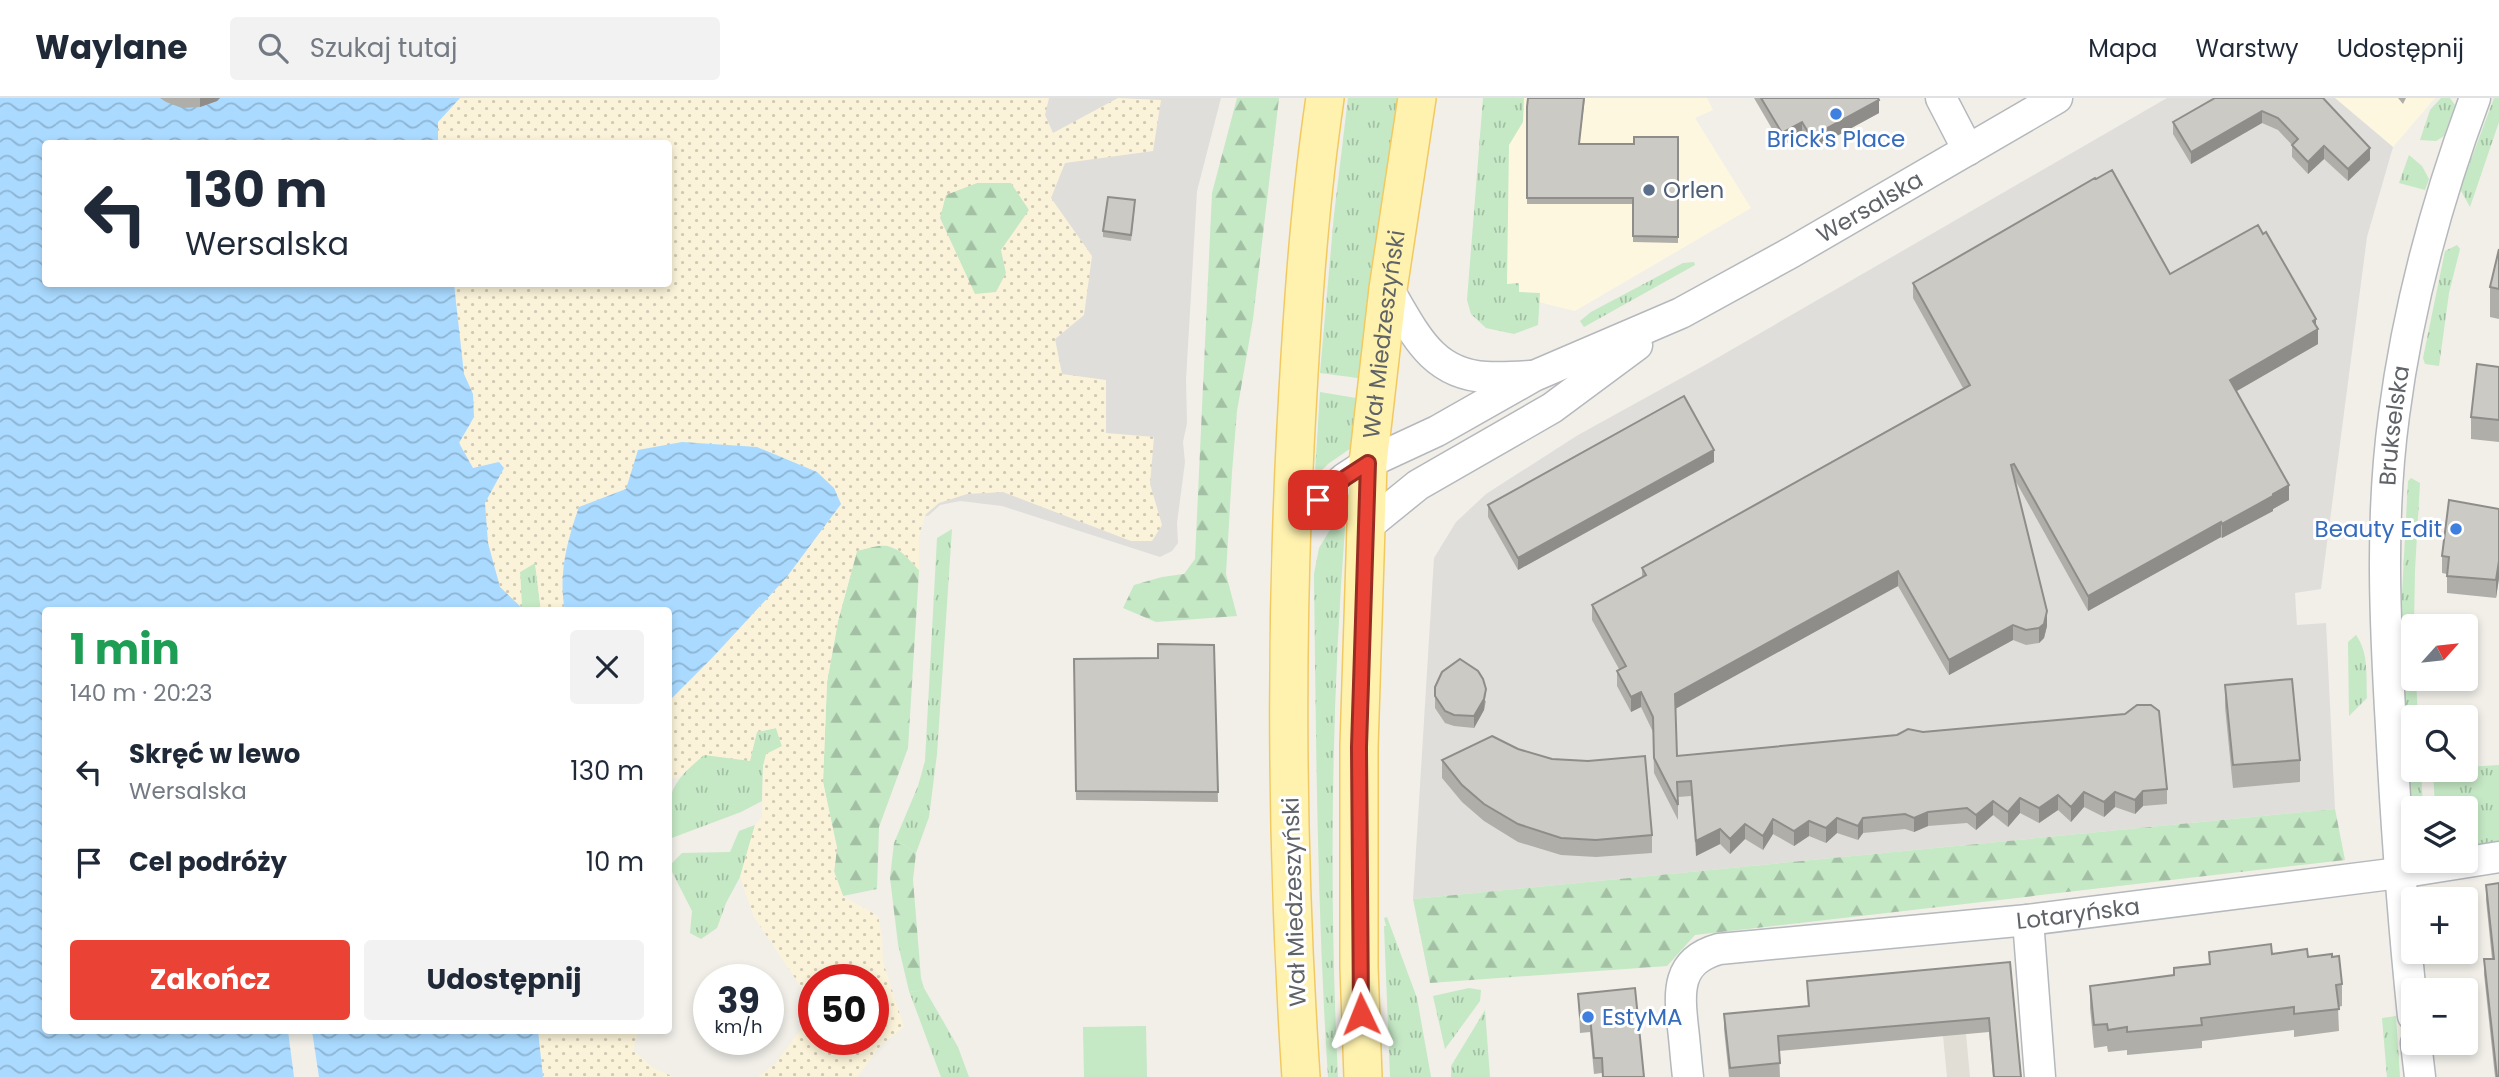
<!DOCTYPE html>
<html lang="pl">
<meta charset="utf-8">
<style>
:root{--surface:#fff;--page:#f2f2f3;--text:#1f2937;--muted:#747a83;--line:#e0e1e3;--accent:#ea4335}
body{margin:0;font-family:Poppins,sans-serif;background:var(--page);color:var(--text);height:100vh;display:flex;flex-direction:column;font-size:26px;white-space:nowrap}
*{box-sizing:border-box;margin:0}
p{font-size:23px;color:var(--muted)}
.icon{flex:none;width:38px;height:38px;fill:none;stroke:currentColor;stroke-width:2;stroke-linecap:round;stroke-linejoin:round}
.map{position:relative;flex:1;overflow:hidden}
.panel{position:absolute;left:42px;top:509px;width:630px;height:427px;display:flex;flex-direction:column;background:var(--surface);border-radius:7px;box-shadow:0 4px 10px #0003}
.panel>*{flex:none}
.hud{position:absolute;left:42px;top:42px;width:630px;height:147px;border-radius:7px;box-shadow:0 4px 10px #0003;background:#fff;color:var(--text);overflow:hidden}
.needle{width:46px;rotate:63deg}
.controls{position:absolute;left:2401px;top:516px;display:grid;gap:14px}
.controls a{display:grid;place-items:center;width:77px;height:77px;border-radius:7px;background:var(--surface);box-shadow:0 4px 10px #0003;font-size:35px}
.speed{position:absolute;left:693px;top:866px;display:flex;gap:14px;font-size:35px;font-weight:700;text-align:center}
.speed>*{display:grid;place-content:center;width:91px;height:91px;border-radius:50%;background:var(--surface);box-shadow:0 4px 10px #0003;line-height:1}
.speed small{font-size:18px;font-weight:400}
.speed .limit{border:10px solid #d22;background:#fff;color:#111}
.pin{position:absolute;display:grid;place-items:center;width:60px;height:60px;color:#fff;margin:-30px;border-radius:14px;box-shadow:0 4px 10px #0006}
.me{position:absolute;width:77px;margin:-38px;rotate:358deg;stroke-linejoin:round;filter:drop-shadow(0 0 5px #0008)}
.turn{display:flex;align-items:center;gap:24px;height:147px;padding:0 28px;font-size:32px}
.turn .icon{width:91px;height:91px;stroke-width:2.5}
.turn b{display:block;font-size:49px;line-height:60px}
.round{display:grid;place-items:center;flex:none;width:74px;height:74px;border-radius:7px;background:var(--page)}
.head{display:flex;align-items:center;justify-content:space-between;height:119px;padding:0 28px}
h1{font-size:42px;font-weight:700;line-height:52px;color:#1e9e55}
.primary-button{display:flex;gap:14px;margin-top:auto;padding:14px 28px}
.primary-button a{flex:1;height:80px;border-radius:7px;background:var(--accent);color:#fff;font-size:28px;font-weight:700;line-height:80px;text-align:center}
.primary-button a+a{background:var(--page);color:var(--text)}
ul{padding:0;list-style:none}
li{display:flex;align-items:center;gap:21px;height:91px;padding:0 28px}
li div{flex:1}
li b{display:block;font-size:26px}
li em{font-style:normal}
header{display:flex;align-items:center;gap:42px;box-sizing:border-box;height:98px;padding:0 35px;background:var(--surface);border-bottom:2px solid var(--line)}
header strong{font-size:33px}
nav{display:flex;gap:38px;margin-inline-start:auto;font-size:24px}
.search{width:490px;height:63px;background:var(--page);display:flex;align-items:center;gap:18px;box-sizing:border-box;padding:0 24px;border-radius:7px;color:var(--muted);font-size:26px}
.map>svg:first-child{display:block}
</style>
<header>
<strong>Waylane</strong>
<div class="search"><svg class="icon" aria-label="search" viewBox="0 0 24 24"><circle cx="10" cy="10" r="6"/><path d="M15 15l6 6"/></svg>Szukaj tutaj</div>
<nav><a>Mapa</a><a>Warstwy</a><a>Udostępnij</a></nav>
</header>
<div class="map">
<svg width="2499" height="979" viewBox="0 0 2499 979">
<defs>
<pattern id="grass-tufts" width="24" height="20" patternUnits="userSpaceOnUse" patternTransform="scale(1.75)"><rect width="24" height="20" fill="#c5e8c5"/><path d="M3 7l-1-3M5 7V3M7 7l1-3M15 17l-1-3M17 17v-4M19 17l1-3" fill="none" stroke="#a3c0a4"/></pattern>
<pattern id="forest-firs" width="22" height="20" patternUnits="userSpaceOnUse" patternTransform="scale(1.75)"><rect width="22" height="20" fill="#c5e8c5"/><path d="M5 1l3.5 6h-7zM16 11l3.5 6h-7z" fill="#a3c0a4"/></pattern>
<pattern id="sand-dots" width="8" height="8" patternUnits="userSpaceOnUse" patternTransform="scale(1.75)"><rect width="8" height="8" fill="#fbf3d9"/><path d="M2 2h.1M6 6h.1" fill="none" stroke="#cec8b4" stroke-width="1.8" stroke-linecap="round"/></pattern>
<pattern id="water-waves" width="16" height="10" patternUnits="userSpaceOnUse" patternTransform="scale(1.75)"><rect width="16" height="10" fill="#aadaff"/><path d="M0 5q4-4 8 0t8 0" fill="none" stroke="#8eb4d2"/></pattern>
</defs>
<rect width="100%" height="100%" fill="#f1efe8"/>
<!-- commercial -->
<g fill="#fef7e0">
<polygon points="1506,0 1707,0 1713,12 1695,20 1751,110 1575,213 1502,195"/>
<polygon points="2335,0 2435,0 2393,49"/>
</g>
<!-- industrial -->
<g fill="#e0deda">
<polygon points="914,0 1221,0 1197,93 1186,282 1187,325 1183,344 1185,364 1177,425 1178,445 1172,453 1160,459 1002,408 960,403 940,407 928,418 903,414"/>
<polygon points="2167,0 2335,0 2393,49 2367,139 2321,491 2295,495 2297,527 2326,525 2335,711 1413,801 1434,460 1456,424 1486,396 1578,337 1705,267"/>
</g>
<!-- education -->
<polygon fill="#e1ded6" points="1961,883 1970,979 1947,979 1943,938"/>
<!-- grass -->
<g fill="url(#grass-tufts)">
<polygon points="1348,0 1398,0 1358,280 1320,275 1334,117"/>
<polygon points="1483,0 1524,0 1523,24 1509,47 1507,186 1519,185 1519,194 1540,195 1538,227 1514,236 1486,230 1471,216 1467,202"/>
<polygon points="2441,0 2450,0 2455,7 2444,38 2436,43 2420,42 2430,12"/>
<polygon points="2494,0 2499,0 2499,24 2470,109 2460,91"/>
<polygon points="2409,57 2422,68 2429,81 2425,92 2399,85"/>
<polygon points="2457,147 2460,151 2449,195 2439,268 2425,266 2423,260 2445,153"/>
<polygon points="1694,164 1695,167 1584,229 1580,223 1591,214 1683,165"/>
<polygon points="1320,294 1356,300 1351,350 1328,366 1318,376 1315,374"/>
<polygon points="2411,380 2420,385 2415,472 2413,581 2416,581 2418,619 2413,620 2413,672 2421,672 2423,710 2413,710 2412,718 2403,611 2400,534 2408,383"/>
<path d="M1342,412L1345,413V430C1331,613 1329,796 1338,979H1328C1317,812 1316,644 1314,476L1319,450Z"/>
<polygon points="952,431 937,656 929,719 916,755 903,746 894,745 918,688 925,663 937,440"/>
<polygon points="535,465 541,513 522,513 520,474"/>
<path d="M2356,537C2369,555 2366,579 2367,600L2349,618L2348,544Z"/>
<path d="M776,630L782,648L763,668L762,703L741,714L669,741C668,693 668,689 704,656L725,658L757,634Z"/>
<polygon points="2499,667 2499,745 2466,749 2466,710 2435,710 2433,672 2466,672 2466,669"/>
<polygon points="755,727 740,779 726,805 717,830 701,841 690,835 692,813 669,768 682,755 730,754 739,733"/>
<polygon points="1387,819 1417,900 1431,979 1390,979 1384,828 1386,828 1384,820"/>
<polygon points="924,890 958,949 969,979 941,979 909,893 916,894"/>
<polygon points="1469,890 1481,892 1480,903 1445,951 1433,898"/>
<polygon points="1485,912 1490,979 1451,979 1451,968"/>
<polygon points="2396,918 2400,979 2387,979 2382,920"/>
</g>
<!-- forest -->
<g fill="url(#forest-firs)">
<polygon points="1237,0 1279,0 1253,221 1237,313 1232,374 1226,476 1237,518 1156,524 1123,510 1134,487 1162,479 1184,476 1195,461 1212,95"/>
<polygon points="977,85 1011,85 1029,112 1001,152 1006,175 996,194 975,197 940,119 945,97"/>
<polygon points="883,446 902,454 919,472 908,650 879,729 877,791 843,798 834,773 837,750 823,684 827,584 838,523 857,453"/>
<polygon points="2335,711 2345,762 1695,837 1667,868 1430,885 1413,801"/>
<polygon points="894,745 903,746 916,755 913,782 921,880 924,890 916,894 909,893 898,846 890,780"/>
</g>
<!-- sand -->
<g fill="url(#sand-dots)" fill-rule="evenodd">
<path d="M460,0H1049L1045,17L1053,35L1118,0L1161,2L1153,53L1065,65L1051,100L1092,158L1084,217L1055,241L1062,276L1106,282V335L1154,339L1150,386L1162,427L1152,443H1131L1003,394L967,396L939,405L925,417L919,439V472C895,446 892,443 857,453L838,523L827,584L823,684L837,750L834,774L843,798L878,818L882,839L883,864L904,929L881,947L857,979H758L776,965L807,923L801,889L754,819L740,779L755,727L762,719L763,668L766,656L782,648L776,630L757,634L750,663L704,657L679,679L668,683L669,603L712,560L786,480L841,406L626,391L579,409C567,443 558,477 565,513H541L535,465L520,474L522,510L500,489L488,445L485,405L498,364L473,370L459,345L474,319L473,296L464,276L454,186H668V46H438V24ZM977,85H1011L1029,112L1001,152L1006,175L996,194L975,196L940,120L946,97ZM814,882H873V942H814Z"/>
<polygon points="538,933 639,933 633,952 653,970 674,979 543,979"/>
</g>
<!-- pitch -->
<polygon fill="#c5e8c5" points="1146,928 1147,979 1084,979 1083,929"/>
<!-- water -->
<g fill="url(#water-waves)">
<polygon points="0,0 460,0 438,24 438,45 46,46 46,186 454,186 464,276 473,296 474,319 459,345 473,370 499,364 504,370 485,405 488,445 500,489 522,510 522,513 46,513 46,933 288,933 294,979 0,979"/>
<path d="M682,344L757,349L817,374L834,390L841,406L786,480L712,560L669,603L668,513H565C558,477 567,443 579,409L626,391L638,352Z"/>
<polygon points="312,933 538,933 543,979 319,979"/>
</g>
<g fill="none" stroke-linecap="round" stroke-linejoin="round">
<!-- minor casing -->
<g stroke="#b5b8bc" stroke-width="33">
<g id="minor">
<polyline points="1941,0 1968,52"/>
<path d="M1388,191C1414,233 1430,276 1486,279C1500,280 1516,279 1530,278"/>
<path id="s1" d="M1291,427L1345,380L1368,365L1437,333L1534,278L1681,215L1792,154L2057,0"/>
<polyline points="1365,430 1418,387 1552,310 1637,247"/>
<polyline points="2028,822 2040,979"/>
<path id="s2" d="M2413,918C2403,822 2396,725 2391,629C2385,525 2380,420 2394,317C2408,209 2437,102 2475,0"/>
<polyline points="2416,945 2420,979"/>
<path id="s3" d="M1688,979C1686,963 1685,946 1683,930C1679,894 1676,863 1719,851L2028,822L2399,775L2499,759"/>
</g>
</g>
<!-- major casing -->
<g stroke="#f2c960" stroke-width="40">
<g id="major">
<path d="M1301,979C1287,769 1285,558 1295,349C1301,232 1308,115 1325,0"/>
<path id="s4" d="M1363,979L1359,869V649L1368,365L1388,191L1417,0"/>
</g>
</g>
<!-- minor -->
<use href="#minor" stroke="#fff" stroke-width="30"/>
<!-- major -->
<use href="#major" stroke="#fff2af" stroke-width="37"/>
</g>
<!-- wall -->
<g fill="#afaea9">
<polygon points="160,0 220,0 217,3 200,9 182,10 166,4"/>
<polygon points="1585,0 1579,46 1634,46 1678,39 1678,145 1633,144 1633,106 1527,106 1527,9"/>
<polygon points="1754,0 1878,0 1879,15 1811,52 1802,37 1782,48"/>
<polygon points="2323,0 2370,62 2348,83 2324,61 2308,76 2292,59 2292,47 2278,32 2262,25 2191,66 2173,36 2173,24"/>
<polygon points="2398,0 2406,0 2403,6"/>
<polygon points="1135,108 1131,143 1103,139 1103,133"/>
<polygon points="2499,151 2499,221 2490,219 2490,189"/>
<polygon points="2170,176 2316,227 2318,246 2236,293 2289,402 2273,411 2273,413 2222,440 2221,439 2088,513 2015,382 2047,528 2044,540 2039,545 2026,547 2013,542 1949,577 1898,488 1675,611 1677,658 2167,691 2167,706 2143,708 2135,716 2115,709 2104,719 2084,709 2071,724 2058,712 2039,725 2020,715 2008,729 1993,717 1976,732 1967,725 1928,728 1914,734 1905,731 1863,735 1858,742 1837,735 1826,745 1809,738 1794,748 1773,736 1763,752 1745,741 1730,756 1720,746 1696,758 1691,698 1678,699 1678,722 1654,675 1653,634 1641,609 1631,614 1617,588 1617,573 1619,571 1592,522 1592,507 1642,479 1642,470 1963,290 1913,200 1913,185"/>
<polygon points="2499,269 2499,344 2471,341 2471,319"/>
<polygon points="1714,364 1518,472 1488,419 1488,407"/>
<polygon points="2499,411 2499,480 2496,500 2447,495 2447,476 2442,475 2442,458"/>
<polygon points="1214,547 1218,704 1076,702 1074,561 1158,560"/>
<polygon points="2225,587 2300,662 2300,684 2233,690 2225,609"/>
<polygon points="1435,589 1486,603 1484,612 1474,630 1454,628 1445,625 1435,610"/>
<polygon points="1442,662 1652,737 1652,755 1596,759 1561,757 1518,744 1484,723 1462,704 1442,680"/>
<polygon points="2499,777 2499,979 2495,979 2484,876 2484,861 2492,861 2486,802 2486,787 2499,785"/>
<polygon points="2209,854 2272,856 2308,859 2342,886 2342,908 2338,909 2339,933 2294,939 2294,932 2202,943 2202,950 2127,957 2127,952 2108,954 2107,948 2094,950 2090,910 2090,888 2174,877 2174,870 2209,866"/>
<polygon points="2010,864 2021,979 1993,979 1989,934 1779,953 1780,979 1729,979 1724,931 1724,916 1808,908 1807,883"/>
<polygon points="1578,896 1644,979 1602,979 1602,975 1594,976 1590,934 1580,935"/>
</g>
<!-- shaded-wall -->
<g fill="#8f8d8a">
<polygon points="200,0 220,0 217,3 200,9"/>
<polygon points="1879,2 1879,15 1811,52 1811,39"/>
<polygon points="2262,13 2262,25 2191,66 2191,54"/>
<polygon points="1802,24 1802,37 1782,48 1782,35"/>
<polygon points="2324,48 2324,61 2308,76 2308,64"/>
<polygon points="2370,50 2370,62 2348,83 2348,71"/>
<polygon points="2316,221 2316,233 2318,231 2318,246 2230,297 2230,282"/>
<polygon points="1714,352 1714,364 1518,472 1518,460"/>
<polygon points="2289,387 2289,402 2273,411 2273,413 2222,440 2222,426"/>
<polygon points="2221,424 2221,439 2088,513 2088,498"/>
<polygon points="2499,463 2499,480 2496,500 2496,482"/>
<polygon points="1898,473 1898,488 1675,611 1675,596"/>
<polygon points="2047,513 2047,528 2044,540 2039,545 2039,530"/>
<polygon points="2013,527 2013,542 1949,577 1949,562"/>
<polygon points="1486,591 1484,612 1474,630 1474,618"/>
<polygon points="1641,594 1641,609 1631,614 1631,599"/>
<polygon points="2143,693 2143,708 2135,716 2135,702"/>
<polygon points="2084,694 2084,709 2071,724 2071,709"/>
<polygon points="2115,694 2115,709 2104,719 2104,704"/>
<polygon points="2058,697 2058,712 2039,725 2039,710"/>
<polygon points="2020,700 2020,715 2008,729 2008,714"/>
<polygon points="1993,703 1993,717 1976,732 1976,717"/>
<polygon points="1928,714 1928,728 1914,734 1914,720"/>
<polygon points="1837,720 1837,735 1826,745 1826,730"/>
<polygon points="1863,720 1863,735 1858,742 1858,728"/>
<polygon points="1773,721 1773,736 1763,752 1763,738"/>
<polygon points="1809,723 1809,738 1794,748 1794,733"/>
<polygon points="1745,726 1745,741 1730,756 1730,741"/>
<polygon points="1720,731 1720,746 1696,758 1696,743"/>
</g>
<!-- building -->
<g fill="#cccac5" stroke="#8f8d8a" stroke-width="2">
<polygon points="1528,0 1584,0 1579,46 1634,46 1634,39 1678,39 1678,139 1633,138 1633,100 1527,100 1527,9"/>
<polygon points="1761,0 1878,0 1879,2 1811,39 1802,24 1782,35"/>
<polygon points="2215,0 2323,0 2370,50 2348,71 2324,48 2308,64 2292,47 2298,41 2278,20 2262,13 2191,54 2173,24"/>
<polygon points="2112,72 2170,176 2258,127 2263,136 2266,134 2316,221 2313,223 2318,231 2230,282 2289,387 2273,396 2273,398 2222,426 2221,424 2088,498 2014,366 2011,367 2047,513 2044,526 2039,530 2026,532 2013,527 1949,562 1898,473 1675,596 1677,658 1897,637 1908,631 1923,634 2125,616 2137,607 2151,607 2159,613 2167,691 2143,693 2135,702 2115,694 2104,704 2084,694 2071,709 2058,697 2039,710 2020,700 2008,714 1993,703 1976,717 1967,710 1928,714 1914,720 1905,716 1863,720 1858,728 1837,720 1826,730 1809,723 1794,733 1773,721 1763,738 1745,726 1730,741 1720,731 1696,743 1691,683 1677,684 1678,707 1654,660 1653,619 1641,594 1631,599 1617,573 1626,568 1592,507 1646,477 1642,470 1970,287 1913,185 2095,80 2096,81"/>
<polygon points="1108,99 1135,102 1131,137 1103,133"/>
<polygon points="2499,151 2499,191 2490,189"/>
<polygon points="2477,266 2499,269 2499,322 2471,319"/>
<polygon points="1684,298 1714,352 1518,460 1488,407"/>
<polygon points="2449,402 2499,411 2499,463 2496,482 2447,478 2449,459 2442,458"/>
<polygon points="1158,546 1214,547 1218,694 1076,693 1074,561 1158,560"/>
<polygon points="1460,561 1478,573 1483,581 1486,591 1484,601 1474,618 1454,617 1445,613 1435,598 1435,589 1442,574"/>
<polygon points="2292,581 2300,662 2233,667 2225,587"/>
<polygon points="1492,638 1518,651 1552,661 1588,663 1645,658 1652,737 1596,742 1561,740 1518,726 1484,706 1462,687 1442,662"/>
<polygon points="2499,785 2499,979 2497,979 2484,861 2494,861 2486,787"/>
<polygon points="2271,846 2272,856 2307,851 2308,859 2332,856 2332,859 2339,858 2342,886 2336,887 2339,911 2294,916 2294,909 2201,920 2202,927 2127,934 2127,929 2108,932 2107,926 2094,927 2090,888 2174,877 2174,870 2210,866 2209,854"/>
<polygon points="2010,864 2021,979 1994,979 1989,920 1778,938 1780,965 1730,970 1724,916 1809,908 1807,883"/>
<polygon points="1635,890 1644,979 1603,979 1602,960 1594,960 1590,918 1580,919 1578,896"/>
</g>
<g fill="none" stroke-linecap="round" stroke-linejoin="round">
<!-- route casing -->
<g stroke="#982c22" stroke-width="18">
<polyline id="route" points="1318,402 1345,380 1368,365 1359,649 1361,916"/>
</g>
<!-- route -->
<use href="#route" stroke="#ea4335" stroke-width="12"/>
</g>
<!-- markers -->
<g fill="#3f7fe0" stroke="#fff" stroke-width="2.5">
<circle cx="1836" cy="16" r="7"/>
<circle cx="2456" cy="431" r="7"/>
<circle cx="1588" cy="919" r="7"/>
</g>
<circle fill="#5c6f8a" stroke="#fff" stroke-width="2.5" cx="1649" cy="92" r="7"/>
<g text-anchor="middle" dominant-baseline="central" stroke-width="6" stroke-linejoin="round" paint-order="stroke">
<!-- shop labels -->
<g font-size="23" fill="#366cbe" stroke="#fff">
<text x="1836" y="41">Brick's Place</text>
<text x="2442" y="431" text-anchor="end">Beauty Edit</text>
<text x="1602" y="919" text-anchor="start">EstyMA</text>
</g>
<!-- service labels -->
<g font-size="23" fill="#4e5e75" stroke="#fff" text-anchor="start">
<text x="1663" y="92">Orlen</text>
</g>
<!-- street labels -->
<g font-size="23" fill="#5f6368" stroke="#fff">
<text stroke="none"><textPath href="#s1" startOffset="663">Wersalska</textPath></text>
<text stroke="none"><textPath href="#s4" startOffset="744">Wał Miedzeszyński</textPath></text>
<text stroke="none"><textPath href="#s2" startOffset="592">Brukselska</textPath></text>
<text transform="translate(1294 804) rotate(-92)">Wał Miedzeszyński</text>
<text stroke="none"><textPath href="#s3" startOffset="508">Lotaryńska</textPath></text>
</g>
</g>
</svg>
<div class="controls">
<a><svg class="needle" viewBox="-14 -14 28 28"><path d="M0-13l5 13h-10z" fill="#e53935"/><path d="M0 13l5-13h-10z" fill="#747a83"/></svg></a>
<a><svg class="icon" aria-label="search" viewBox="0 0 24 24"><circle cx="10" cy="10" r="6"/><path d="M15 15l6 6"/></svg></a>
<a><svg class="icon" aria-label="layers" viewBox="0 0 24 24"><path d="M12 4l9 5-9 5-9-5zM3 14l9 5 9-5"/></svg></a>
<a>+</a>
<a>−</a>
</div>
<div class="speed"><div>39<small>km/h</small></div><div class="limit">50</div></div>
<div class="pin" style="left:1318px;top:402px;background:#d93025"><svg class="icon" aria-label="arrive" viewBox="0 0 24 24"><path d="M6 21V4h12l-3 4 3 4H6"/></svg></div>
<svg class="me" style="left:1361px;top:916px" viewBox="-20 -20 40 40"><path d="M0-17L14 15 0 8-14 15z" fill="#ea4335" stroke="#fff" stroke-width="4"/></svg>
<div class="hud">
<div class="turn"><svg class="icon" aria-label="left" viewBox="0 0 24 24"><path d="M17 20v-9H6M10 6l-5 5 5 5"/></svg><div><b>130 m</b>Wersalska</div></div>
</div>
<section class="panel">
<div class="head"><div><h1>1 min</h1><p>140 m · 20:23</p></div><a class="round"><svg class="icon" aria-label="close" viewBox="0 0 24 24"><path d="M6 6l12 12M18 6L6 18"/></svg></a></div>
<ul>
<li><svg class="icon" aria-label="left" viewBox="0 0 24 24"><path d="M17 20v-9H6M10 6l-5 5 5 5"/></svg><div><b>Skręć w lewo</b><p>Wersalska</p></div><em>130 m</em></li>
<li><svg class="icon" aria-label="arrive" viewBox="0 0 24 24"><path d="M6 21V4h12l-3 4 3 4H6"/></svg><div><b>Cel podróży</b></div><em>10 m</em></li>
</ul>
<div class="primary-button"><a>Zakończ</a><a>Udostępnij</a></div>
</section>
</div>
